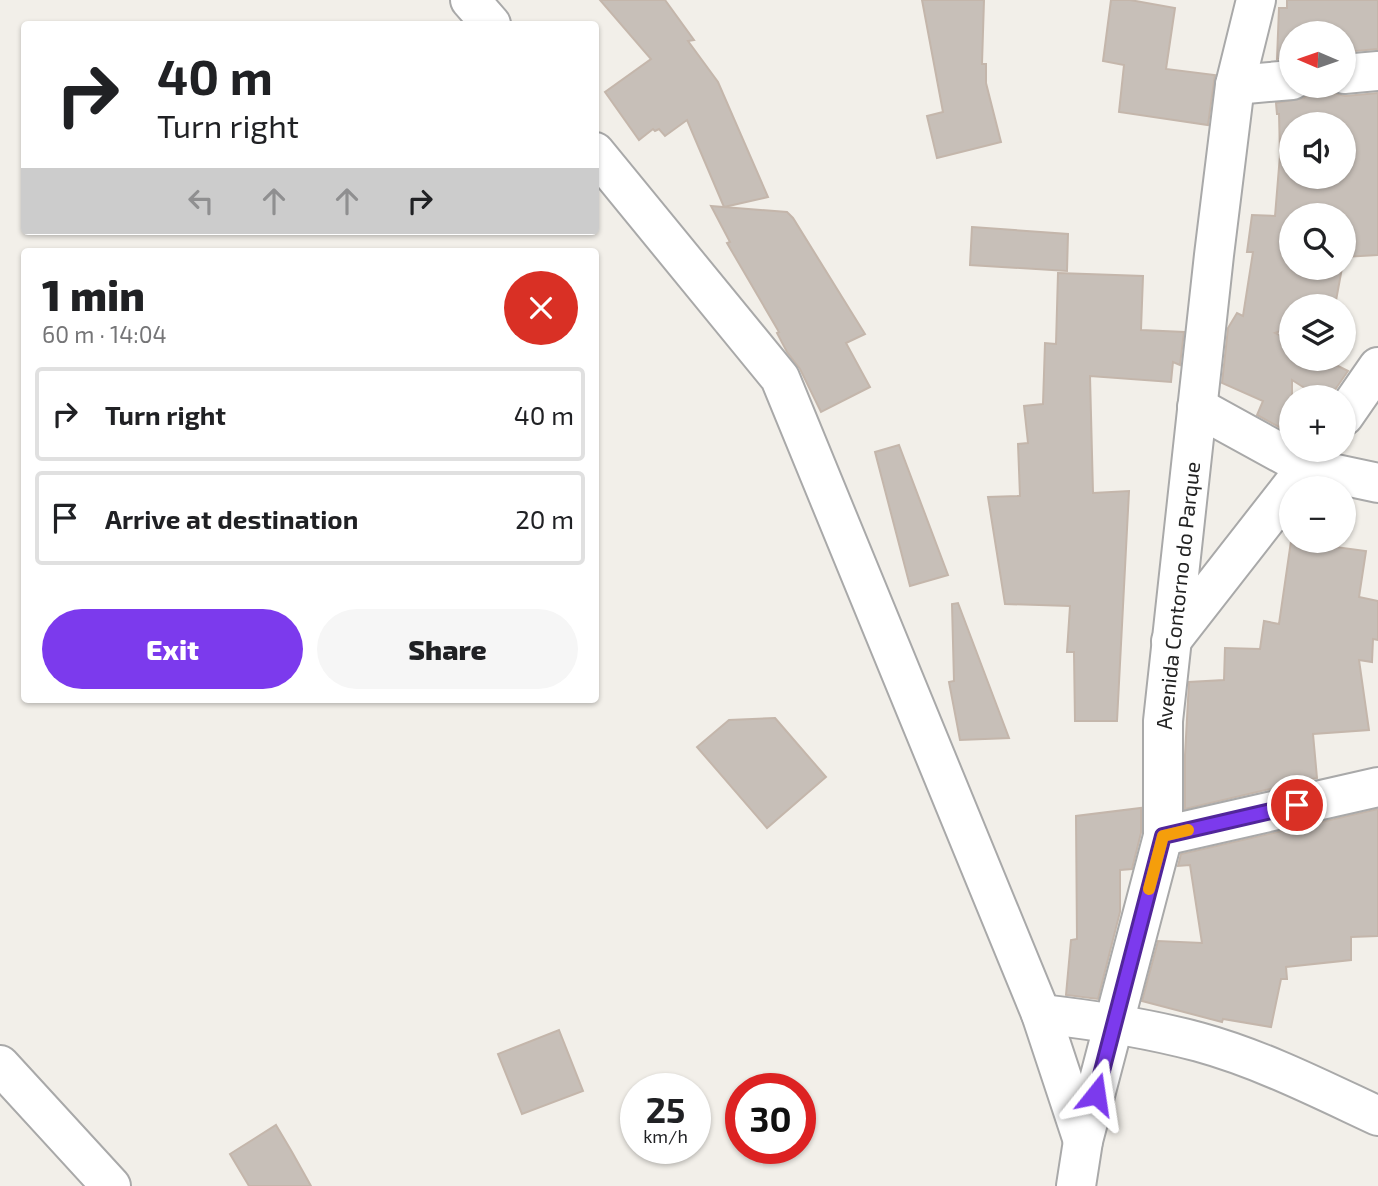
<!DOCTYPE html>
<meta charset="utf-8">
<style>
:root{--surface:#fff;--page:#f6f6f6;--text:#202124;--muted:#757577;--line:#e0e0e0;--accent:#7c3aed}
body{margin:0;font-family:"Exo 2",sans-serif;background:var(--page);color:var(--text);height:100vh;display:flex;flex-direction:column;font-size:26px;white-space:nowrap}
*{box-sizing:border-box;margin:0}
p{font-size:23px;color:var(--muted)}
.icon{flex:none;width:38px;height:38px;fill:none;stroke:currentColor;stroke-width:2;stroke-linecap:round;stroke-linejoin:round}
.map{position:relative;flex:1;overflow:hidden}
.details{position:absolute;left:21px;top:248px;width:578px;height:455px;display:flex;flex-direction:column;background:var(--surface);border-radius:7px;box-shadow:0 2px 5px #0004}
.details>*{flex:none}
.top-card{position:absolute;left:21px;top:21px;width:578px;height:214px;border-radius:7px;box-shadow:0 2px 5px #0004;background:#fff;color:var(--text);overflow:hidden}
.needle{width:46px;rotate:272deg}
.controls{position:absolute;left:1279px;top:21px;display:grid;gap:14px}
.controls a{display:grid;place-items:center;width:77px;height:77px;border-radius:50%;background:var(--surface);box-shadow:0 2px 5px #0004;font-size:35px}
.speed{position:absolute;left:620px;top:1073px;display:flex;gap:14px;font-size:35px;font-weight:700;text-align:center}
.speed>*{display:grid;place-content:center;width:91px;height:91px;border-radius:50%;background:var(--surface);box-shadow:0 2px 5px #0004;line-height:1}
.speed small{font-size:18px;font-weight:400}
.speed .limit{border:10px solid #d22;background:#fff;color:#111}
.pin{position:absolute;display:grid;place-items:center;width:60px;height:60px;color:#fff;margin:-30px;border:4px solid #fff;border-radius:50%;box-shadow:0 2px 7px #0007}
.me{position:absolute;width:77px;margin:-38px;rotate:15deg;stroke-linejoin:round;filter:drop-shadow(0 0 5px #0008)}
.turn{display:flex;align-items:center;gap:24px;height:147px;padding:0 21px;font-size:32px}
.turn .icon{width:91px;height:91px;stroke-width:2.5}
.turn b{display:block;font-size:49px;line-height:60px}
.lanes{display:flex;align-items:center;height:66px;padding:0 21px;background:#0003;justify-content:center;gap:35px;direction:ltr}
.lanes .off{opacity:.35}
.round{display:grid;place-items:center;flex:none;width:74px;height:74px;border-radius:37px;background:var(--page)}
.summary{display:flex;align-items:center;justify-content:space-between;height:119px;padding:0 21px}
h1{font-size:42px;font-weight:800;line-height:52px}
.cta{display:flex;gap:14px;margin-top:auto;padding:14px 21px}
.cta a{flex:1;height:80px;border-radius:42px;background:var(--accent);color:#fff;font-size:28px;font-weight:800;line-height:80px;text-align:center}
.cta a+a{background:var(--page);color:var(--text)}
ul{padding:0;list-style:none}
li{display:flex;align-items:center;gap:21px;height:94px;margin:0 14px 10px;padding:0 7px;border:4px solid var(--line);border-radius:7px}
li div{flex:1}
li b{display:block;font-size:26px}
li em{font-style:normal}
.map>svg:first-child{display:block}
</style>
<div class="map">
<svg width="1378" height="1186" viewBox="0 0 1378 1186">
<rect width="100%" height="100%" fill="#f2efe9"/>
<!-- building -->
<g fill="#c7bfb8" stroke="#c4b6ab" stroke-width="2" fill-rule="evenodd">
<polygon points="600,0 665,0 694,40 688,41 718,82 768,197 724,207 687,120 665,136 659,129 655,131 653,129 639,140 605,92 651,59"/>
<polygon points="922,0 984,0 982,64 986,64 986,83 1001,142 937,158 927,116 943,112"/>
<polygon points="1111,0 1130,0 1175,8 1166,69 1215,75 1208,125 1119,112 1124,65 1103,61"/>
<polygon points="1287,0 1378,0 1378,49 1344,52 1344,33 1292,33 1292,58 1277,59 1279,8 1287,8"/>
<path d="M1313,86H1326L1334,93L1345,96L1378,93V255L1344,257V215H1292V268H1342L1335,306H1292V327L1275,333L1290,340L1292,336V359H1324L1348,371L1330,397H1319L1292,380V434L1257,415L1263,401L1222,383L1228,328L1237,313L1243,316L1253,252H1247L1252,215L1275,216L1280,155L1279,114H1277L1276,103L1304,98ZM1292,124H1344V177H1292Z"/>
<polygon points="711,206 787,212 793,218 865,334 846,343 870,387 821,412 800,369 787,352 777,333 779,332 727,243 730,242"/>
<polygon points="972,227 1068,234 1067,271 970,265"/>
<polygon points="1058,273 1143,276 1141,330 1184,332 1180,365 1173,362 1171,382 1090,376 1093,493 1129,491 1117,721 1075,721 1074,652 1067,652 1070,606 1005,604 988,497 1020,496 1018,444 1028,443 1024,406 1043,404 1045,343 1056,344"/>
<polygon points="899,445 948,575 910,586 875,452"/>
<polygon points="1291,541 1366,551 1359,597 1378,601 1378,640 1373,639 1372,662 1359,660 1369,730 1313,734 1317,778 1185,809 1185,755 1189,682 1224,680 1225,648 1260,649 1264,621 1279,624"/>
<polygon points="958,603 1009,738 960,740 949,682 954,681 952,604"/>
<polygon points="775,718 826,777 767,828 697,747 729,720"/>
<polygon points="1141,808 1141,833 1132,869 1120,870 1120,912 1098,999 1066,995 1071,940 1077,939 1076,816"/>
<polygon points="1378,809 1378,936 1351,937 1351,960 1286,967 1287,979 1281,979 1271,1027 1223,1019 1222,1022 1142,1001 1158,941 1202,943 1190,865 1178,866 1181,854"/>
<polygon points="559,1030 583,1091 522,1114 498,1054"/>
<polygon points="276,1125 292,1152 311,1186 249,1186 230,1154"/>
</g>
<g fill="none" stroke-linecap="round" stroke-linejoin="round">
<!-- minor casing -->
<g stroke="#a9a9a9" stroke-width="42">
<g id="minor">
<polyline points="470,0 491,24"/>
<polyline points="1344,74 1378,71"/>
<polyline points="1235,85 1292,80"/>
<polyline points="595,152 780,378 1041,1014 1083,1141"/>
<polyline points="1197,407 1308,468 1378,483"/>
<polyline points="1344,416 1378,367"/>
<polyline points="1171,641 1320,450"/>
<polyline points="1163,836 1378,787"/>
<path d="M1041,1014C1094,1020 1147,1028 1199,1042C1261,1059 1320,1089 1378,1116"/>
<polyline points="0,1065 111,1186"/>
<path id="s1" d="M1076,1186L1083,1141L1163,836V721L1214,255L1235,85L1256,0"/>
</g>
</g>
<!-- minor -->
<use href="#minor" stroke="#fff" stroke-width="38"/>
</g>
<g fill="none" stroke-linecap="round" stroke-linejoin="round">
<!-- route casing -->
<g stroke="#51269a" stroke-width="18">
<polyline id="route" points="1096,1094 1163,836 1297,805"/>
</g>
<!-- route -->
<use href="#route" stroke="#7c3aed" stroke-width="12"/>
<!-- slow -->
<polyline stroke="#f59e0b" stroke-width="12" points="1149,889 1163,836 1188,830"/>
</g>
<g text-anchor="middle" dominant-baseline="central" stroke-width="6" stroke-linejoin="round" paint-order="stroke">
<!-- street labels -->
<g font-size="21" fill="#222" stroke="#fff">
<text stroke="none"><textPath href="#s1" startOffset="602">Avenida Contorno do Parque</textPath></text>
</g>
</g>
</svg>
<div class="controls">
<a><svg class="needle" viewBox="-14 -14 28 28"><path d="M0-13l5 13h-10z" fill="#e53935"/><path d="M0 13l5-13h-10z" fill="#757577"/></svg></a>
<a><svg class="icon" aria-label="sound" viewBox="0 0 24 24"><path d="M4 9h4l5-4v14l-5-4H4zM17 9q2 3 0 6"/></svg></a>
<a><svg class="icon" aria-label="search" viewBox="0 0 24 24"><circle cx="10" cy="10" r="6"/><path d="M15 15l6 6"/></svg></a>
<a><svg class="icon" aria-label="layers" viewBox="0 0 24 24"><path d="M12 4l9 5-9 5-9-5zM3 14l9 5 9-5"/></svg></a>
<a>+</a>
<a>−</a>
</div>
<div class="speed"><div>25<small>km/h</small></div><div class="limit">30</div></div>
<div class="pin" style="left:1297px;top:805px;background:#d93025"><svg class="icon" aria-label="arrive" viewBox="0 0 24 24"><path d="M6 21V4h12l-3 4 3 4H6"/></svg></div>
<svg class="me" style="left:1096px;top:1094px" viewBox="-20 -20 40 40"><path d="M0-17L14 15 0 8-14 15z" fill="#7c3aed" stroke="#fff" stroke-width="4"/></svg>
<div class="top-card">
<div class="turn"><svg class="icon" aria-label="right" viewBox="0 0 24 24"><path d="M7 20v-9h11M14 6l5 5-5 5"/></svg><div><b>40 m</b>Turn right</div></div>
<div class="lanes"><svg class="icon off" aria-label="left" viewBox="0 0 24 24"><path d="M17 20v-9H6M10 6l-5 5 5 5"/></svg><svg class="icon off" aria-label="ahead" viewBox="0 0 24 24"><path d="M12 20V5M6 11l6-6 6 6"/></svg><svg class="icon off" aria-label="ahead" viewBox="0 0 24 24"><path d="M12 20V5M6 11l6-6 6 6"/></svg><svg class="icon" aria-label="right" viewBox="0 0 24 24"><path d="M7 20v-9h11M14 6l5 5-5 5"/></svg></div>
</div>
<section class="details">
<div class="summary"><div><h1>1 min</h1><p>60 m · 14:04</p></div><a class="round" style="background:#d93025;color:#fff"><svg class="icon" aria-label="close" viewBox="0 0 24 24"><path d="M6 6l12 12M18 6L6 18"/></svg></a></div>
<ul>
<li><svg class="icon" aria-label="right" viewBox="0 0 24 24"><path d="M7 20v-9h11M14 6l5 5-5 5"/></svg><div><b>Turn right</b></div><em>40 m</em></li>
<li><svg class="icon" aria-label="arrive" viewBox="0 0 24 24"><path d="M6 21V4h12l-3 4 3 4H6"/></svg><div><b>Arrive at destination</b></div><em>20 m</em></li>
</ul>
<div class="cta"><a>Exit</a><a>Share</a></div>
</section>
</div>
